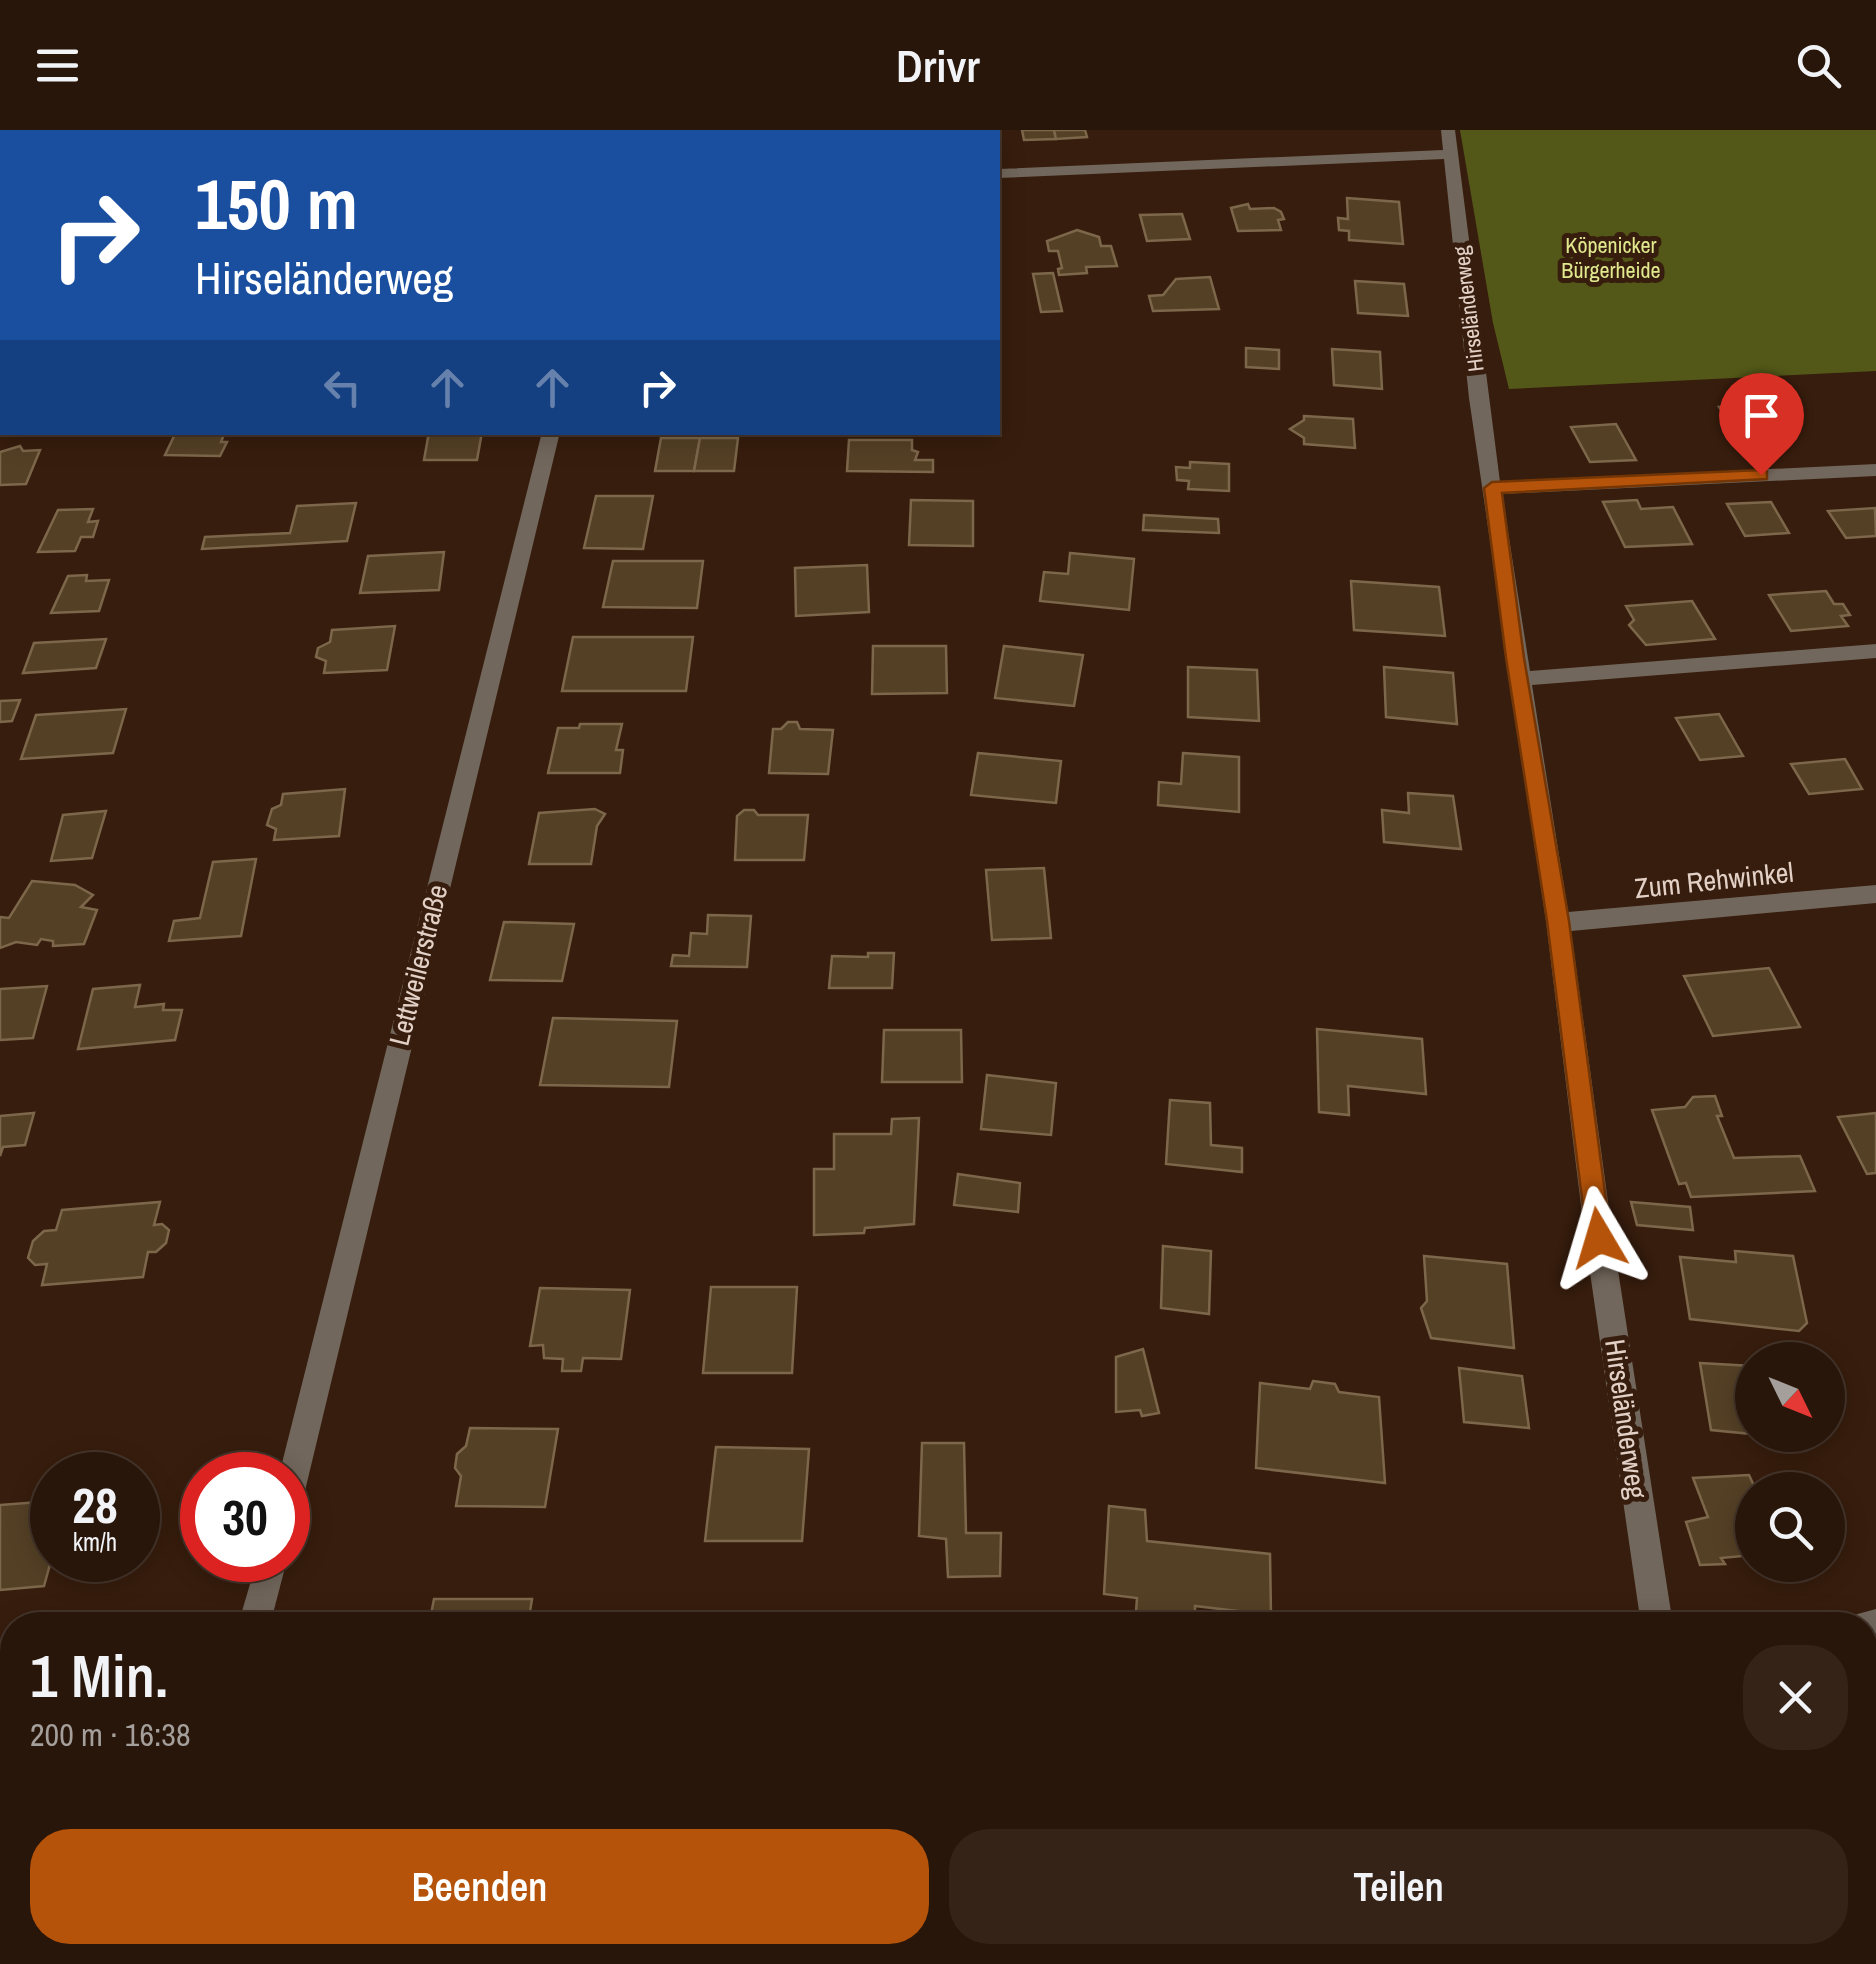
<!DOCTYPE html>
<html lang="de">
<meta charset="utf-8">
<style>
:root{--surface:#29160a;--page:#352318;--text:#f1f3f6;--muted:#a59f9c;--line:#45352b;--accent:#b45309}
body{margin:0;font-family:"Archivo Narrow",sans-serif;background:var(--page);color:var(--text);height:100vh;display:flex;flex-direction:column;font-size:38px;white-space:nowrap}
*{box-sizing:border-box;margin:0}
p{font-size:32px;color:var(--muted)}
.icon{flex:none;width:55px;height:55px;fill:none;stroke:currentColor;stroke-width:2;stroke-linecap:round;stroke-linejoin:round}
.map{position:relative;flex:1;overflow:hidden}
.details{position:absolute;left:0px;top:1482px;width:1878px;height:352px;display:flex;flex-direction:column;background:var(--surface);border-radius:40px 40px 0 0;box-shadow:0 5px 25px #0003,0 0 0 2px var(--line)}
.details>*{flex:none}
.top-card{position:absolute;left:0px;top:0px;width:1000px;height:305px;box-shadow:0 5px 25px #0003,0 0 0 2px var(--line);background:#1a4fa0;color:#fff;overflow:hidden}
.needle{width:65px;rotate:133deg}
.tools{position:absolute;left:1735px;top:1212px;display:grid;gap:20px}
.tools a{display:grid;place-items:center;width:110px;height:110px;border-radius:50%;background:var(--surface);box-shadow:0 5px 25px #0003,0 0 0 2px var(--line);font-size:50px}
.speed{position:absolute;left:30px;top:1322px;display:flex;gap:20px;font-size:50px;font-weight:700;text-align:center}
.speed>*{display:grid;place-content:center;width:130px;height:130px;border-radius:50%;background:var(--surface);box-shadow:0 5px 25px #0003,0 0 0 2px var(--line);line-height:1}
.speed small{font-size:25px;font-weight:400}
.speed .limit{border:15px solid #d22;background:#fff;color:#111}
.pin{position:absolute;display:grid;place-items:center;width:85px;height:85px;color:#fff;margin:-102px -42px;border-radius:50% 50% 50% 0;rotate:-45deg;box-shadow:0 0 10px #0007}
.pin .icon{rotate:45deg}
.me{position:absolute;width:110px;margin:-55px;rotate:353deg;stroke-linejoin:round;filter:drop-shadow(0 0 8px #0008)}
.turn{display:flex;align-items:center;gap:35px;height:210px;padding:0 30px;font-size:45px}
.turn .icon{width:130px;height:130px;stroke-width:2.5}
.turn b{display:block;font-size:70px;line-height:85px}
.lanes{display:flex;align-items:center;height:95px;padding:0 30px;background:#0003;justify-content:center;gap:50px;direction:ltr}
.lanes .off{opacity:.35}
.round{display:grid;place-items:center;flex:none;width:105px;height:105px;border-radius:40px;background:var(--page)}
.overview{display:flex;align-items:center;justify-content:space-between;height:170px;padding:0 30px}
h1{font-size:60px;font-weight:600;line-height:75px}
.button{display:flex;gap:20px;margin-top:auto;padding:20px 30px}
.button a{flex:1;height:115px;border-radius:40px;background:var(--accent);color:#fff;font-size:40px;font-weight:600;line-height:115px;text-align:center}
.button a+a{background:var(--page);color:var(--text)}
header{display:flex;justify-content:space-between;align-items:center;height:130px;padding:0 30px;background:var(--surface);font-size:45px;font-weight:600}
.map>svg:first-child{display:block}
</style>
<header><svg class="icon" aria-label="menu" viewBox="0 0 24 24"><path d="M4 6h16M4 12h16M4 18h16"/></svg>Drivr<svg class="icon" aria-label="search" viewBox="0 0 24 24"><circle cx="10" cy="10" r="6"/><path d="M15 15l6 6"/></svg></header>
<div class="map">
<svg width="1876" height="1834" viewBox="0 0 1876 1834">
<rect width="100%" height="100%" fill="#371d0d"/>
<!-- green -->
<polygon fill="#2f3202" points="1876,1556 1876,1834 1730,1834 1728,1823 1865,1822 1865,1558"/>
<!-- forest -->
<polygon fill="#535818" points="1460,0 1876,0 1876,241 1509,259 1493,193"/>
<!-- building -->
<g fill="#544025" stroke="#7c674b" stroke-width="2.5">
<polygon points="1022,0 1054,0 1056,9 1024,10"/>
<polygon points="1054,0 1085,0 1087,7 1056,9"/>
<polygon points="1347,68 1399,72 1403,114 1349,110 1349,101 1339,100 1338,88 1348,89"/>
<polygon points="1248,74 1250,79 1274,78 1281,82 1284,89 1278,90 1281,100 1238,101 1231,78"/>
<polygon points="1182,84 1190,109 1147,111 1140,85"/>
<polygon points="1077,100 1099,107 1101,116 1111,116 1117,136 1086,137 1087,143 1059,145 1058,139 1062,138 1058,121 1049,121 1047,111"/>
<polygon points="1053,143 1062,181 1041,182 1033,144"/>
<polygon points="1210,147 1219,179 1153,181 1149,166 1163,165 1176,149"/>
<polygon points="1355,151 1404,154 1408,186 1358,183"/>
<polygon points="1246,218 1279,220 1279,239 1246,237"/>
<polygon points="1332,219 1380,222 1382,259 1334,255"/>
<polygon points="1740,276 1749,290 1727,290 1719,277"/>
<polygon points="1304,286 1353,289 1355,318 1304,314 1304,308 1290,299 1304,290"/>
<polygon points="1616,294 1636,330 1590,332 1571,297"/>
<polygon points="176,302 225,302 221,312 227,312 220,326 165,325"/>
<polygon points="429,302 482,302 477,330 424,330"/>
<polygon points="661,308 700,308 694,341 655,341"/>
<polygon points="700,308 738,308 734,341 694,341"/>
<polygon points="849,310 912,310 912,320 918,322 915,330 933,330 933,342 847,341"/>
<polygon points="20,316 23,321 40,320 26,354 0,355 0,322"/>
<polygon points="1190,332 1229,334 1229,361 1188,359 1189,351 1177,350 1176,337 1190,338"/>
<polygon points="596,366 653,366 643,419 584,418"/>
<polygon points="911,370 973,371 973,416 909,415"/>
<polygon points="1637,370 1641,379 1673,377 1692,414 1625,417 1603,372"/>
<polygon points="1771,372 1789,403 1745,406 1727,374"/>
<polygon points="356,373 347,411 202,419 205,407 290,403 297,376"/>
<polygon points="1875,378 1876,406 1846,408 1828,381"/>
<polygon points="93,379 88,392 98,391 93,407 81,407 75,421 38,422 58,380"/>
<polygon points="1144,385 1218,389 1219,403 1143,400"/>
<polygon points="444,422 439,460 360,463 368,426"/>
<polygon points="1070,423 1134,429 1129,480 1040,471 1044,442 1068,444"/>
<polygon points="613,431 703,431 697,478 603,477"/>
<polygon points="867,435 869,482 796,486 795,438"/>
<polygon points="87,445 86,451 109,450 99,481 51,483 68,446"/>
<polygon points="1351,451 1439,457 1445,506 1354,500"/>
<polygon points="1826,461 1834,474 1843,474 1850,485 1841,486 1848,496 1791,501 1769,465"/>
<polygon points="1692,471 1715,509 1646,515 1629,495 1634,490 1626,476"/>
<polygon points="395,496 387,540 324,543 326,531 316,527 318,518 330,512 332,500"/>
<polygon points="573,507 693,507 686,561 562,561"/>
<polygon points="106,509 96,538 23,543 34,513"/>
<polygon points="873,516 946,516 947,563 872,564"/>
<polygon points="1004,516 1083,525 1074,576 995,568"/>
<polygon points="1188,537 1257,540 1259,591 1188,587"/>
<polygon points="1384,537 1453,543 1457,594 1386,587"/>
<polygon points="20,570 12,591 0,592 0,571"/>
<polygon points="126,579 113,623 21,629 36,585"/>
<polygon points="1719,584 1743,626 1700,630 1676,588"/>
<polygon points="788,592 797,592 800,599 833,600 828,644 769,643 773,599 781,599"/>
<polygon points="580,594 622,594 616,620 623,620 620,643 548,643 558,598 579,598"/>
<polygon points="978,623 1061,631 1056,673 971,665"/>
<polygon points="1183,623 1239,627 1239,682 1158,675 1159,652 1181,654"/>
<polygon points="1845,629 1862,659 1809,664 1791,634"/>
<polygon points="345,659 339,706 274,710 276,699 267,695 272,679 281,675 283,664"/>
<polygon points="1408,663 1453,666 1461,719 1384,712 1382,680 1409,683"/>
<polygon points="595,679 605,684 597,696 591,734 529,734 539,683"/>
<polygon points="744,680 754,680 758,685 808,685 804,730 735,730 737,686"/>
<polygon points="106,681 92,728 51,731 63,685"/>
<polygon points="256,729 241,806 169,811 174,791 200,788 213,732"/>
<polygon points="1044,738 1051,808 992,810 986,740"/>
<polygon points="32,751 75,755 93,765 81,777 97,780 84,814 53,816 53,811 41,809 37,815 16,812 0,818 0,787 9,788"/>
<polygon points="708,785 751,786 747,837 671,836 673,825 689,826 691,803 707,804"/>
<polygon points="504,792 574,794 562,851 490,850"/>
<polygon points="868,823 894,823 892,858 829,858 832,826 868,827"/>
<polygon points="1769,838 1800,897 1713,906 1684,846"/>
<polygon points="140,855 135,877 164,874 163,880 182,880 175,910 78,919 93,859"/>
<polygon points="47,856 33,908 0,910 0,859"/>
<polygon points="553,888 677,891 669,957 540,955"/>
<polygon points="1317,899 1422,909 1426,964 1348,956 1349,985 1319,982"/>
<polygon points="884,900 961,900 962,952 882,952"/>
<polygon points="987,945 1056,953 1051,1005 981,999"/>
<polygon points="1715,966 1722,986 1717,986 1734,1028 1800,1026 1815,1061 1691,1067 1686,1053 1679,1054 1652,980 1685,977 1693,967"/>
<polygon points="1170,970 1210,973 1211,1015 1242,1018 1242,1042 1166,1034"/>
<polygon points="34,983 25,1015 3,1017 0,1026 0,986"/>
<polygon points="1876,983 1876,1043 1867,1044 1838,987"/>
<polygon points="919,988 914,1094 865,1098 864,1103 814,1105 814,1039 834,1039 834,1004 891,1004 892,989"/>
<polygon points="958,1044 1020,1053 1018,1082 954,1075"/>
<polygon points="160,1072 154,1095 162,1094 169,1100 166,1113 156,1122 148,1122 143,1147 42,1155 47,1134 35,1135 28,1128 33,1111 44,1101 56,1100 62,1080"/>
<polygon points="1631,1072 1690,1077 1693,1100 1637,1095"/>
<polygon points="1163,1116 1211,1121 1209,1184 1161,1178"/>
<polygon points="1735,1121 1793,1126 1807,1193 1799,1201 1690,1189 1680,1127 1736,1132"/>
<polygon points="1424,1126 1507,1134 1514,1218 1431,1208 1421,1178 1427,1171"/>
<polygon points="711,1157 797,1157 792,1243 703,1243"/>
<polygon points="540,1158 630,1160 621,1229 583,1228 581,1241 562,1241 563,1229 544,1228 543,1215 530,1216"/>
<polygon points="1143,1219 1159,1283 1142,1286 1140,1280 1116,1282 1116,1227"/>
<polygon points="1700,1233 1752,1236 1752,1304 1711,1300"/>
<polygon points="1459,1238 1522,1246 1529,1298 1464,1292"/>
<polygon points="1313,1251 1335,1254 1339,1262 1379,1267 1385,1353 1256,1338 1260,1253 1310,1259"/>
<polygon points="470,1298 558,1299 545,1377 456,1376 461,1346 455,1338 457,1324 466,1316"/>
<polygon points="922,1313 964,1313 966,1403 1001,1403 1000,1446 948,1447 946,1409 919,1406"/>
<polygon points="716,1317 809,1319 802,1411 705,1411"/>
<polygon points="1749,1345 1756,1360 1752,1360 1752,1425 1721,1428 1725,1434 1700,1435 1686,1392 1708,1387 1693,1348"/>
<polygon points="52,1371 52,1427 44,1456 0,1460 0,1375"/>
<polygon points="1109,1376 1145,1380 1147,1411 1270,1424 1271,1485 1195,1476 1195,1495 1135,1495 1137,1468 1104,1464"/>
<polygon points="434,1469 532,1469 528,1495 429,1495"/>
<polygon points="643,1484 732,1485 731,1495 642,1495"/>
<polygon points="1876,1674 1876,1743 1872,1744 1865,1725 1865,1675"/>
<rect x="1067" y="1822" width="96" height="12"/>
<polygon points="1450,1822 1561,1822 1562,1834 1451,1834"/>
</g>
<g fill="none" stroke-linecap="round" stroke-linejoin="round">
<!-- minor -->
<g fill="#72675c" fill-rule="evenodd">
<polygon points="1441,0 1455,0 1500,352 1876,334 1876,346 1502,364 1530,541 1876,514 1876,528 1532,555 1568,782 1876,755 1876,773 1571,801 1613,1108 1673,1495 1641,1495 1585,1108 1546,791 1469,268 1444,29 998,48 998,39 1443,20"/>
<rect x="0" y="79" width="2" height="10"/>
<polygon points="542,302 560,302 303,1369 299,1380 288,1384 288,1345 279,1345"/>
<polygon points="257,1430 287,1430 270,1495 238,1495"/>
<polygon points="1876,1479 1876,1511 1865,1512 1865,1495 1850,1495 1854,1485"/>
<polygon points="164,1822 199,1822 197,1834 161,1834"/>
<polygon points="1681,1822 1716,1822 1717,1834 1681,1834"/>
</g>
</g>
<!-- route -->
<polygon fill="#b45309" stroke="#753606" stroke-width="2.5" points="1761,340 1767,341 1767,349 1502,363 1524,528 1569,791 1611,1108 1608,1117 1599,1120 1590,1117 1587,1108 1547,791 1506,528 1484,358 1492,352"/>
<g text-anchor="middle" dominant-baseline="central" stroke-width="10" stroke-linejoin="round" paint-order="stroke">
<!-- far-park labels -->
<g font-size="22" fill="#e0e98e" stroke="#371d0d">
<text x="1611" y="115">Köpenicker<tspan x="1611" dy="25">Bürgerheide</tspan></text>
</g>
<!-- far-street labels -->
<g font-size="22" fill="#e3d1c7" stroke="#371d0d">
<text transform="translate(1468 179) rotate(-97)">Hirseländerweg</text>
</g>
<!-- street labels -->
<g font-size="28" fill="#e3d1c7" stroke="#371d0d">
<text transform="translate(1714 750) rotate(-6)">Zum Rehwinkel</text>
<text transform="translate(418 835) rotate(-76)">Lettweilerstraße</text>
<text transform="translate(1626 1289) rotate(82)">Hirseländerweg</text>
</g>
</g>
</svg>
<div class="tools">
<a><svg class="needle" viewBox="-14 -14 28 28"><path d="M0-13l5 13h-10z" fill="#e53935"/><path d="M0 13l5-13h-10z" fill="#a59f9c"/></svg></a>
<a><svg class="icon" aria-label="search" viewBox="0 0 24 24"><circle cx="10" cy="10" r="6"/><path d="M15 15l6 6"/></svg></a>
</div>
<div class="speed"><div>28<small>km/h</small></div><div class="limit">30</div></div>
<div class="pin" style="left:1761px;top:345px;background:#d93025"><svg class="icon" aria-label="arrive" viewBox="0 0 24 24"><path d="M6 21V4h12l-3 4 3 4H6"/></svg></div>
<svg class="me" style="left:1599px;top:1108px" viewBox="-20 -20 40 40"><path d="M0-17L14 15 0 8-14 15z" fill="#b45309" stroke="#fff" stroke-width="4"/></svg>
<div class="top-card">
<div class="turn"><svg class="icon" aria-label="right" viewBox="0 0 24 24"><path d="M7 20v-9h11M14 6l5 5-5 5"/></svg><div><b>150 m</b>Hirseländerweg</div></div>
<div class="lanes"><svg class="icon off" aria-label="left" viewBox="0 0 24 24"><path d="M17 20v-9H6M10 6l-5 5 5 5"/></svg><svg class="icon off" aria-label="ahead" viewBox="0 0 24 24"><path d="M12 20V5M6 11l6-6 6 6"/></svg><svg class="icon off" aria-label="ahead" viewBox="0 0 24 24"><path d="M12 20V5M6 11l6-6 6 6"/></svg><svg class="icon" aria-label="right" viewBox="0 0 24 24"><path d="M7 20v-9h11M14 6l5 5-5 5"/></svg></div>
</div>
<section class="details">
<div class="overview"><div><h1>1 Min.</h1><p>200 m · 16:38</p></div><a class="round"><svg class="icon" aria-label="close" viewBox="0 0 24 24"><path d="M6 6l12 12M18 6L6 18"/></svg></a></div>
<div class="button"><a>Beenden</a><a>Teilen</a></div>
</section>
</div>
